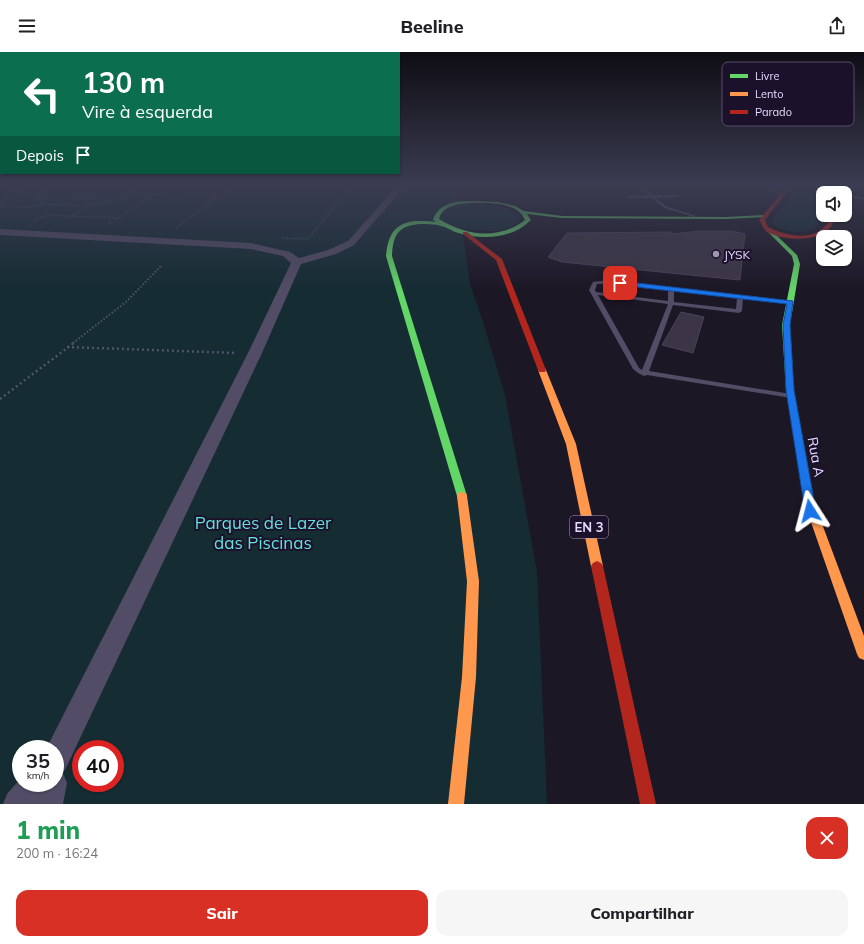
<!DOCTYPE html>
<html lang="pt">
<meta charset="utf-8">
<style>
:root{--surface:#fff;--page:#f6f6f6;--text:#202124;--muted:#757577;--accent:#d93025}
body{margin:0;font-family:Mulish,sans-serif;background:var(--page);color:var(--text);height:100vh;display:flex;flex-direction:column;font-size:15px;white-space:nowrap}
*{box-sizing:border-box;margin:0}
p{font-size:13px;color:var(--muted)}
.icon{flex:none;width:22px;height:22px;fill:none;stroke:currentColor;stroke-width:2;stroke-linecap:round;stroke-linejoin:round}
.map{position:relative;height:752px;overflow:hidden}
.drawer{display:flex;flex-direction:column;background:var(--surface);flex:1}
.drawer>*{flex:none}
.hud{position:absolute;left:0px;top:0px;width:400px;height:122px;box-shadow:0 1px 3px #0004;background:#0b6e4f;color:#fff;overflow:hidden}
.fabs{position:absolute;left:816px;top:134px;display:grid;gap:8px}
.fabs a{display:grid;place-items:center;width:36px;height:36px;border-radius:8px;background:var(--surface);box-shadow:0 1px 3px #0004;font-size:20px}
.speed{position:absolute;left:12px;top:688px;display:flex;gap:8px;font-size:20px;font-weight:700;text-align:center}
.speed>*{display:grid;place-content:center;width:52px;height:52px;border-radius:50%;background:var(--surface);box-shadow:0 1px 3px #0004;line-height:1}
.speed small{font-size:10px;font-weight:400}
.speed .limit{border:6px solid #d22;background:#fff;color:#111}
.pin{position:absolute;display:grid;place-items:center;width:34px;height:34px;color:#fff;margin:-17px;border-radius:8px;box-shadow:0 2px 6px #0006}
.me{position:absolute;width:44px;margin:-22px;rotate:351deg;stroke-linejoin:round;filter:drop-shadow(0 0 3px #0008)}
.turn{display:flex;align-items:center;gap:14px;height:84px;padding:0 16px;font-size:18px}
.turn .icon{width:52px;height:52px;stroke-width:2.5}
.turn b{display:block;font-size:28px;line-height:34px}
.then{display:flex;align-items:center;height:38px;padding:0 16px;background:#0003;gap:8px;font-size:15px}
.round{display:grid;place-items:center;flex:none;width:42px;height:42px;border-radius:12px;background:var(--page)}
.summary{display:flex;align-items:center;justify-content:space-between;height:68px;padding:0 16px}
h1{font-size:24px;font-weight:800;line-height:30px;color:#1e9e55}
.cta{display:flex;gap:8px;margin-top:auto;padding:8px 16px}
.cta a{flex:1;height:46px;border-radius:12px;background:var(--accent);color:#fff;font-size:16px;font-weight:800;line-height:46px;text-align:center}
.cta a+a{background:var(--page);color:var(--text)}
header{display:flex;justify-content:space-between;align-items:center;height:52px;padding:0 16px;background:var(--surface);font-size:18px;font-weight:800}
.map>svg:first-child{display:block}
</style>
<header><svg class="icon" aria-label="menu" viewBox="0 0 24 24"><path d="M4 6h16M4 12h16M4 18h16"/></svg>Beeline<svg class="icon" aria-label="share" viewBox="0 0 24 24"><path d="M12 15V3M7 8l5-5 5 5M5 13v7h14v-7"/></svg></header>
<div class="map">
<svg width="864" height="752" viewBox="0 0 864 752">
<rect width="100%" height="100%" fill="#1c1725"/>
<!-- green -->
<g fill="#152c33" fill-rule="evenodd">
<path d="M0,133H453L458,149C478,154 502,150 519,163L520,167C508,185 479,178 462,177L470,232L484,273L505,343L537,520L547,752H0ZM21,697H55V731H21ZM81,697H115V731H81Z"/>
<path d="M800,133H840L836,141H823C823,153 825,165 817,174C809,184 776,181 772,169Z"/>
</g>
<!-- building -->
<g fill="#3c3546" stroke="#4a4258">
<polygon points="700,179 732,179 745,182 740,228 562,210 548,205 567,181 671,180 670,182"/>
<polygon points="681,260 704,265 693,301 662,293"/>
</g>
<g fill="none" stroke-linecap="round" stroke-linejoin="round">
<!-- path-far3 -->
<g stroke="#4e5566" stroke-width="1.5" stroke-dasharray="1 1.5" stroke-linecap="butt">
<polyline points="0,133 22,134 0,153"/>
<polyline points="57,133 35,144 119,148 145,133"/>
<polyline points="22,134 54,134"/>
<polyline points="155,142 216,145"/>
<polyline points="35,144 43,152 83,154 112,149"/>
<polyline points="64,153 76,147"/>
<polyline points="0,154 29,155 43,152"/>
<polyline points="72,164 118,166 109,172"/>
<polyline points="118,166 155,142 132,141"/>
<polyline points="35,168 49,163 71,164 91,153"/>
<polyline points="176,176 233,133"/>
<polyline points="282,186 308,187 352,133"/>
</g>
<!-- path-far2 -->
<polyline stroke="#4e5566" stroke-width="2" stroke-dasharray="1.5 2" stroke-linecap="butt" points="73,291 126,250 161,214"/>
<!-- path-far1 -->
<g stroke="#4e5566" stroke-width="2.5" stroke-dasharray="2 3" stroke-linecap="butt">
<polyline points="67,295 236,301"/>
<polyline points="0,347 75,290"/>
</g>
<!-- path -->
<g stroke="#4e5566" stroke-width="4" stroke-dasharray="3 4.5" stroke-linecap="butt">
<polyline points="30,697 37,689"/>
<polyline points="15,717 21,709"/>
</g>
<!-- lane -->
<g fill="#524c66" fill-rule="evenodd">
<polygon points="636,133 641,133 653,143 679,143 678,145 656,146 666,154 696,164 694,165 664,156 651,146 627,146 628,144 648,143"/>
<polygon points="763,133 768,133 784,143 781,144"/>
<polygon points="846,133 864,135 864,137 847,135 845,134"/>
<polygon points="845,142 864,146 864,148 845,144"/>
<path d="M608,228L793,249L794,250L791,252L743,246L742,259L739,261L673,253L649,319L791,342L795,344L791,346L647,323L644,324L638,321L633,317L589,238L593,230ZM597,232H608L668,238V249L596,240L595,238ZM674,239L737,246L736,257L674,250ZM598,243L668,252L642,318L639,316Z"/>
</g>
<!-- street -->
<polygon fill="#524c66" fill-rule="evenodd" points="398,133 406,133 354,193 336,202 301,212 262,301 65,718 60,720 63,721 67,731 63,752 3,752 7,742 21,726 21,731 55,731 55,697 46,697 248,301 291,211 283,204 251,197 0,183 0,177 251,191 290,200 299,206 328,198 348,189"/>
<!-- fast -->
<g fill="#63d668" fill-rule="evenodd">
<polygon points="844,133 848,133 850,137 847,144 845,145 844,141 846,137"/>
<path d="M471,149L498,150L515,154L524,159L562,164L726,165L765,163L767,164L765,165L726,167L562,166L527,162L531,168C511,188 480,188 455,180C451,178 446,175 441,174C437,172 431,173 426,172C401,172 393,179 392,204L467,444L466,447H458L457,444L386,204C389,170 406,167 436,170L433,168C439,151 455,149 471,149ZM471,151C488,151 517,149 525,168C499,188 466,184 439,167C443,153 458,152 471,151Z"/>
<polygon points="770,177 797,203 800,212 790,273 794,338 815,453 814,456 810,457 806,456 805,453 786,338 782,273 794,212 792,204 767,179"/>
</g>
<!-- slow -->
<g fill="#ff974d" fill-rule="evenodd">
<polygon points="539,316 545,316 546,318 576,392 603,514 601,517 597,519 593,517 591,514 566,392 538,318"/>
<polygon points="462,440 466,441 467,444 479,529 476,625 464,752 448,752 462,625 467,529 457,444 458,441"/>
<polygon points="810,449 814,450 815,453 864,584 864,608 859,606 857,602 805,453 806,450"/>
</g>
<!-- jam -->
<g fill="#b3261e" fill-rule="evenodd">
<path d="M788,133H792L765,168L768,175C790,186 821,191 832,163H836C834,169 832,175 827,179C814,190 775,189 764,177C762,174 761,170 759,168Z"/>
<polygon points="463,180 467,180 502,207 546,318 545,320 539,320 538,318 496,208 463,182"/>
<polygon points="597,509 601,511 603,514 656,752 640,752 591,514 593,511"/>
</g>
</g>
<!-- sky -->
<linearGradient id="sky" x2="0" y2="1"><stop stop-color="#0f0d14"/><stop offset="0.56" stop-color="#3a3c51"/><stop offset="1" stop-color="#3a3c51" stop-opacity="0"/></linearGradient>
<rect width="864" height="238" fill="url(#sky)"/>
<!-- route -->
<polygon fill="#1a73e8" stroke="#114b97" points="620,229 793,249 790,273 794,338 816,459 814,462 807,462 805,459 786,338 783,273 787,252 618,233 617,231"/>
<!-- markers -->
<circle fill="#a096b3" stroke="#1b112b" stroke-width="1.5" cx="716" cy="202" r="4"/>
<g text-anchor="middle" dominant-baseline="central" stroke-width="4" stroke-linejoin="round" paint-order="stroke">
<!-- far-poi labels -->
<g font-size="12" fill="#e7daff" stroke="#1b112b" text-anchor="start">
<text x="724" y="202">JYSK</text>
</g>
<!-- shield labels -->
<rect fill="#1b112b" stroke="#aa9ebf" stroke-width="1" x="570" y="464" width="38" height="22" rx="3"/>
<g font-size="13" font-weight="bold" fill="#e7daff">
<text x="589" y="475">EN 3</text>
</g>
<!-- street labels -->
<g font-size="14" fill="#e7daff" stroke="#1b112b">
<text transform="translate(816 405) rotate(80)">Rua A</text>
</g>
<!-- near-park labels -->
<g font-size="17" fill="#64e1dd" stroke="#1b112b">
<text x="263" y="470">Parques de Lazer<tspan x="263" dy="20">das Piscinas</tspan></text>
</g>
</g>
<!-- legend -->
<rect x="722" y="10" width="132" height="64" rx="6" fill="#1b112b" stroke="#584d6b" stroke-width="1"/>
<rect x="730" y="22" width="18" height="4" fill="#63d668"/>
<rect x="730" y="40" width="18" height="4" fill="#ff974d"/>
<rect x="730" y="58" width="18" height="4" fill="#b3261e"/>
<g font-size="11" fill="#e7daff">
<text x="755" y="28">Livre</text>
<text x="755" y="46">Lento</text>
<text x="755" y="64">Parado</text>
</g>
</svg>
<div class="fabs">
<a><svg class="icon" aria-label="sound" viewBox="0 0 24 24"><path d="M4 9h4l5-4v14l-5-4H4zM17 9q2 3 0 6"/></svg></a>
<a><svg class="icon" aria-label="layers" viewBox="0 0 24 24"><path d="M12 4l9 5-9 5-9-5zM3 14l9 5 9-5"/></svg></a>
</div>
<div class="speed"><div>35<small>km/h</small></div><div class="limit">40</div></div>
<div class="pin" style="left:620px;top:231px;background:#d93025"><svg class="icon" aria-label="arrive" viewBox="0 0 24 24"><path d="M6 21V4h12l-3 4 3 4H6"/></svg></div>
<svg class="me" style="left:810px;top:459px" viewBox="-20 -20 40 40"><path d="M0-17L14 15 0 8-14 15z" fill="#1a73e8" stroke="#fff" stroke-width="4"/></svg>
<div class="hud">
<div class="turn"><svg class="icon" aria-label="left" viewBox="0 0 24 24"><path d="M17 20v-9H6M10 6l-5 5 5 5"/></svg><div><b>130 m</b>Vire à esquerda</div></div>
<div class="then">Depois<svg class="icon" aria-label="arrive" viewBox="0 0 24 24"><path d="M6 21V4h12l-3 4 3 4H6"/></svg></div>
</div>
</div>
<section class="drawer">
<div class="summary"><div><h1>1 min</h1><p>200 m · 16:24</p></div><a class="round" style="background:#d93025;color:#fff"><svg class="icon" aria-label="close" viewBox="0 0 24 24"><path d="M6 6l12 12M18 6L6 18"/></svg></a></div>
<div class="cta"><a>Sair</a><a>Compartilhar</a></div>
</section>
